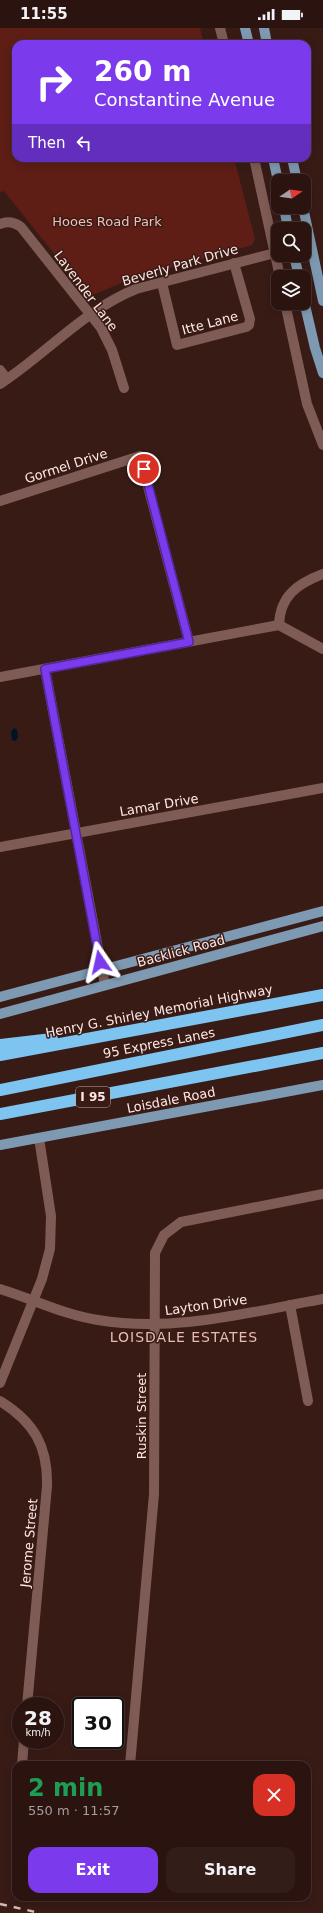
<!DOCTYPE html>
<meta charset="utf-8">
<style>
:root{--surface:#2b1410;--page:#331d19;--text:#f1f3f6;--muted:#a69e9f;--line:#473330;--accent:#7c3aed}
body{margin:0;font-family:"DejaVu Sans",sans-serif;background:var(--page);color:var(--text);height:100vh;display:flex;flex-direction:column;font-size:15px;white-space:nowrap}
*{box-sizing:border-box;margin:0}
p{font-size:13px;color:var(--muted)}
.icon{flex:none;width:22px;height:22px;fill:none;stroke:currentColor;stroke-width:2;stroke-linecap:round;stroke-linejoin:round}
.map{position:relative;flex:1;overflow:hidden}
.sheet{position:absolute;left:12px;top:1733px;width:299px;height:140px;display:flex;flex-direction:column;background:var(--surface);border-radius:12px;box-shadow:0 2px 10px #0003,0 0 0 1px var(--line)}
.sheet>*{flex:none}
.banner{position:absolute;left:12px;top:12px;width:299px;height:122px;border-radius:12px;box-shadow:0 2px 10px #0003,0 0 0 1px var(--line);background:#7c3aed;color:#fff;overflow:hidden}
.needle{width:26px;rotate:77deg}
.buttons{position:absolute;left:271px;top:146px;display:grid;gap:8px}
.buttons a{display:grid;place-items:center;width:40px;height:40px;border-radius:8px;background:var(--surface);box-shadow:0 2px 10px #0003,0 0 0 1px var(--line);font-size:20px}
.speed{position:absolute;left:12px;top:1669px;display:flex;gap:8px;font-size:20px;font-weight:700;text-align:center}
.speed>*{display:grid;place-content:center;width:52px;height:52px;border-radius:50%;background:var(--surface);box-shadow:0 2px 10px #0003,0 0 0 1px var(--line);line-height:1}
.speed small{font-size:10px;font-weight:400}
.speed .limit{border:2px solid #111;border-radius:6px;background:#fff;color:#111}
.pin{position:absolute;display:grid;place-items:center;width:34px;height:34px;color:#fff;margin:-17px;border:2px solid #fff;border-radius:50%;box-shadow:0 1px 4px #0007}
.me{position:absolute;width:44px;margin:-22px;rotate:349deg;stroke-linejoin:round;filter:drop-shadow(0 0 3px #0008)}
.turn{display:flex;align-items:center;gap:14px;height:84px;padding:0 16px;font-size:18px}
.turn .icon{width:52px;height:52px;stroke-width:2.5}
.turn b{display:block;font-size:28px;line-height:34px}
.then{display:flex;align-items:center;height:38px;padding:0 16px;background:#0003;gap:8px;font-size:15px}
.round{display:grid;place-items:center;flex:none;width:42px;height:42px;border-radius:12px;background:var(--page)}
.summary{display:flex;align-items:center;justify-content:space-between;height:68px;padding:0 16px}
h1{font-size:24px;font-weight:600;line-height:30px;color:#1e9e55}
.button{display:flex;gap:8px;margin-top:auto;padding:8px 16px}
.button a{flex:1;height:46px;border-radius:12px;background:var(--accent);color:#fff;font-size:16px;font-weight:600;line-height:46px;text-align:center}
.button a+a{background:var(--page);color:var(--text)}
.status{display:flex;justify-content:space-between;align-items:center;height:28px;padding:0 20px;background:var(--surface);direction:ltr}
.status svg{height:11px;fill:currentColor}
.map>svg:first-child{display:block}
</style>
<div class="status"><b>11:55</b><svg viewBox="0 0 49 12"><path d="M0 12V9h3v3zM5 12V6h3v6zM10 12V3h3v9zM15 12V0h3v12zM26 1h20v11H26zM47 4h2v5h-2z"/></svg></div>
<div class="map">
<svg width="323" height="1885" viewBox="0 0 323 1885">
<rect width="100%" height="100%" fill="#391b16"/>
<!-- green -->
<polygon fill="#5e1e16" points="0,0 200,0 204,16 16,16 16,130 234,130 254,207 255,211 252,217 133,250 93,267 85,264 4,163 0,164"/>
<!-- water -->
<polygon fill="#001423" points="14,700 17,702 18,710 15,713 12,712 11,704"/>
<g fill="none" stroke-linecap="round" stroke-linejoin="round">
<!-- minor -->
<g stroke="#7f5b55" stroke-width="10">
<polyline points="220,0 224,16"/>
<polyline points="254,130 280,249"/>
<path d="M0,196C9,193 14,194 21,199L101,300L112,322L124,360"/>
<polyline points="162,255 177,317 246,299 249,297 250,291 234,235"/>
<polyline points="285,275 307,376 323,417"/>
<polyline points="0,342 7,351"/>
<path d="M0,356C46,326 84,282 136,261L275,225"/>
<polyline points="0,473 140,428 189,614"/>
<polyline points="279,597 323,621"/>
<polyline points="45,641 105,957"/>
<path d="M0,649L279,597C280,568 297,556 323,546"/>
<polyline points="0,819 323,760"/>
<path d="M0,1261C33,1271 64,1287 98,1292C174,1305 249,1284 323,1271"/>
<polyline points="290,1277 308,1373"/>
<polyline points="0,1355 42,1251 50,1221 51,1188 39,1110"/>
<path d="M0,1373C34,1394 48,1418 47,1458L27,1678"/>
<polyline points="22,1737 24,1712"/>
<polyline points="130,1737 154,1466 155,1225 164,1207 181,1194 323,1166"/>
</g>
<!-- major -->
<g stroke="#7e9ab2" stroke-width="10">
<polyline points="245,0 249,16"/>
<polyline points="264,0 267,16"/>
<polyline points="273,130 278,153"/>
<polyline points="292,130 297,153"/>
<polyline points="284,179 288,201"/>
<polyline points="303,179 323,273"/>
<polyline points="294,227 299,249"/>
<polyline points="304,273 315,320 323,345"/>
<polyline points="0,969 323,883"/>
<polyline points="0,986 323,898"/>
<polyline points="0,1117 323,1057"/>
</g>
<!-- highway -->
<g stroke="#7dc4f0" stroke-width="12">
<polyline points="0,1017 52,1011"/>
<polyline points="0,1027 323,967"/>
<polyline points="0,1062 323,997"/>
<polyline points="0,1086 323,1025"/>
</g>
<!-- rail -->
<polyline stroke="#d2bab6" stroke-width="2.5" stroke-dasharray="7 7" stroke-linecap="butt" points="0,1876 40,1885"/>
</g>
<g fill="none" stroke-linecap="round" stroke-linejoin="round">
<!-- route casing -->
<g stroke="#51269a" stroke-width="10">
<polyline id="route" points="100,934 45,641 189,614 144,441"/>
</g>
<!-- route -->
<use href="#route" stroke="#7c3aed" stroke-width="7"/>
</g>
<g text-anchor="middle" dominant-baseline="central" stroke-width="3" stroke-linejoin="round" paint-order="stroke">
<!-- shield labels -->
<rect fill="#391b16" stroke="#c3aaa6" stroke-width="1" x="76" y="1059" width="34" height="20" rx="3"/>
<g font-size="12" font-weight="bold" fill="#fee8e4">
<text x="93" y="1069">I 95</text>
</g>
<!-- park labels -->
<g font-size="13" fill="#efbeb6" stroke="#391b16">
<text x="107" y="193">Hooes Road Park</text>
</g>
<!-- street labels -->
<g font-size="13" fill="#fee8e4" stroke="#391b16">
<text transform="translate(180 237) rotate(-16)">Beverly Park Drive</text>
<text transform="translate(86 263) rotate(53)">Lavender Lane</text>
<text transform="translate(210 295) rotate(-15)">Itte Lane</text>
<text transform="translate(66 438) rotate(-18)">Gormel Drive</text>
<text transform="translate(159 777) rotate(-10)">Lamar Drive</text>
<text transform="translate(181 923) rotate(-15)">Backlick Road</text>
<text transform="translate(159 983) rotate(-11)">Henry G. Shirley Memorial Highway</text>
<text transform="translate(159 1015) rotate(-11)">95 Express Lanes</text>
<text transform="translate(171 1072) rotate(-11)">Loisdale Road</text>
<text transform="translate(206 1277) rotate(-8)">Layton Drive</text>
<text transform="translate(141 1388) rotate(-90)">Ruskin Street</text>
<text transform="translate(29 1515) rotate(-85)">Jerome Street</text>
</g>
<!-- neighbourhood labels -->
<g font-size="14" letter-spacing="1" fill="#e5bbb4" stroke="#391b16">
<text x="184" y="1309">LOISDALE ESTATES</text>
</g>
</g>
</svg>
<div class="buttons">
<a><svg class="needle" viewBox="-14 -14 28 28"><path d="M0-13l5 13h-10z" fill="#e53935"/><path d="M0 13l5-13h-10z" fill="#a69e9f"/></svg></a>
<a><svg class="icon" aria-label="search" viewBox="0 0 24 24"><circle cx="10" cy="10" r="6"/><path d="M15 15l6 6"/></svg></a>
<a><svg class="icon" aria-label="layers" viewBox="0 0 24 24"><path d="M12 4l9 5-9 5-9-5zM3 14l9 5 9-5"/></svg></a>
</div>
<div class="speed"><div>28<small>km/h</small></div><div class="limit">30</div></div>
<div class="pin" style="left:144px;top:441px;background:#d93025"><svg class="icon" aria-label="arrive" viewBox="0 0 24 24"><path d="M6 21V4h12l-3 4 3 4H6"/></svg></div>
<svg class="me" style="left:100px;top:934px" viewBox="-20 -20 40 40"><path d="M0-17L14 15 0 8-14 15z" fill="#7c3aed" stroke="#fff" stroke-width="4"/></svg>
<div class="banner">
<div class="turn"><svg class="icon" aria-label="right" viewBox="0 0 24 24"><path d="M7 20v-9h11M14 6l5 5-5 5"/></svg><div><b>260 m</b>Constantine Avenue</div></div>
<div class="then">Then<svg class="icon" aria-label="left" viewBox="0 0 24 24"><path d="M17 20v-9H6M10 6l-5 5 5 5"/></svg></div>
</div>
<section class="sheet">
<div class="summary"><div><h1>2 min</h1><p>550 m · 11:57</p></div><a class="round" style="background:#d93025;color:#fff"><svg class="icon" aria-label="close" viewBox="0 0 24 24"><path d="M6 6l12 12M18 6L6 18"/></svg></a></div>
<div class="button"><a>Exit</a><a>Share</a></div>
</section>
</div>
